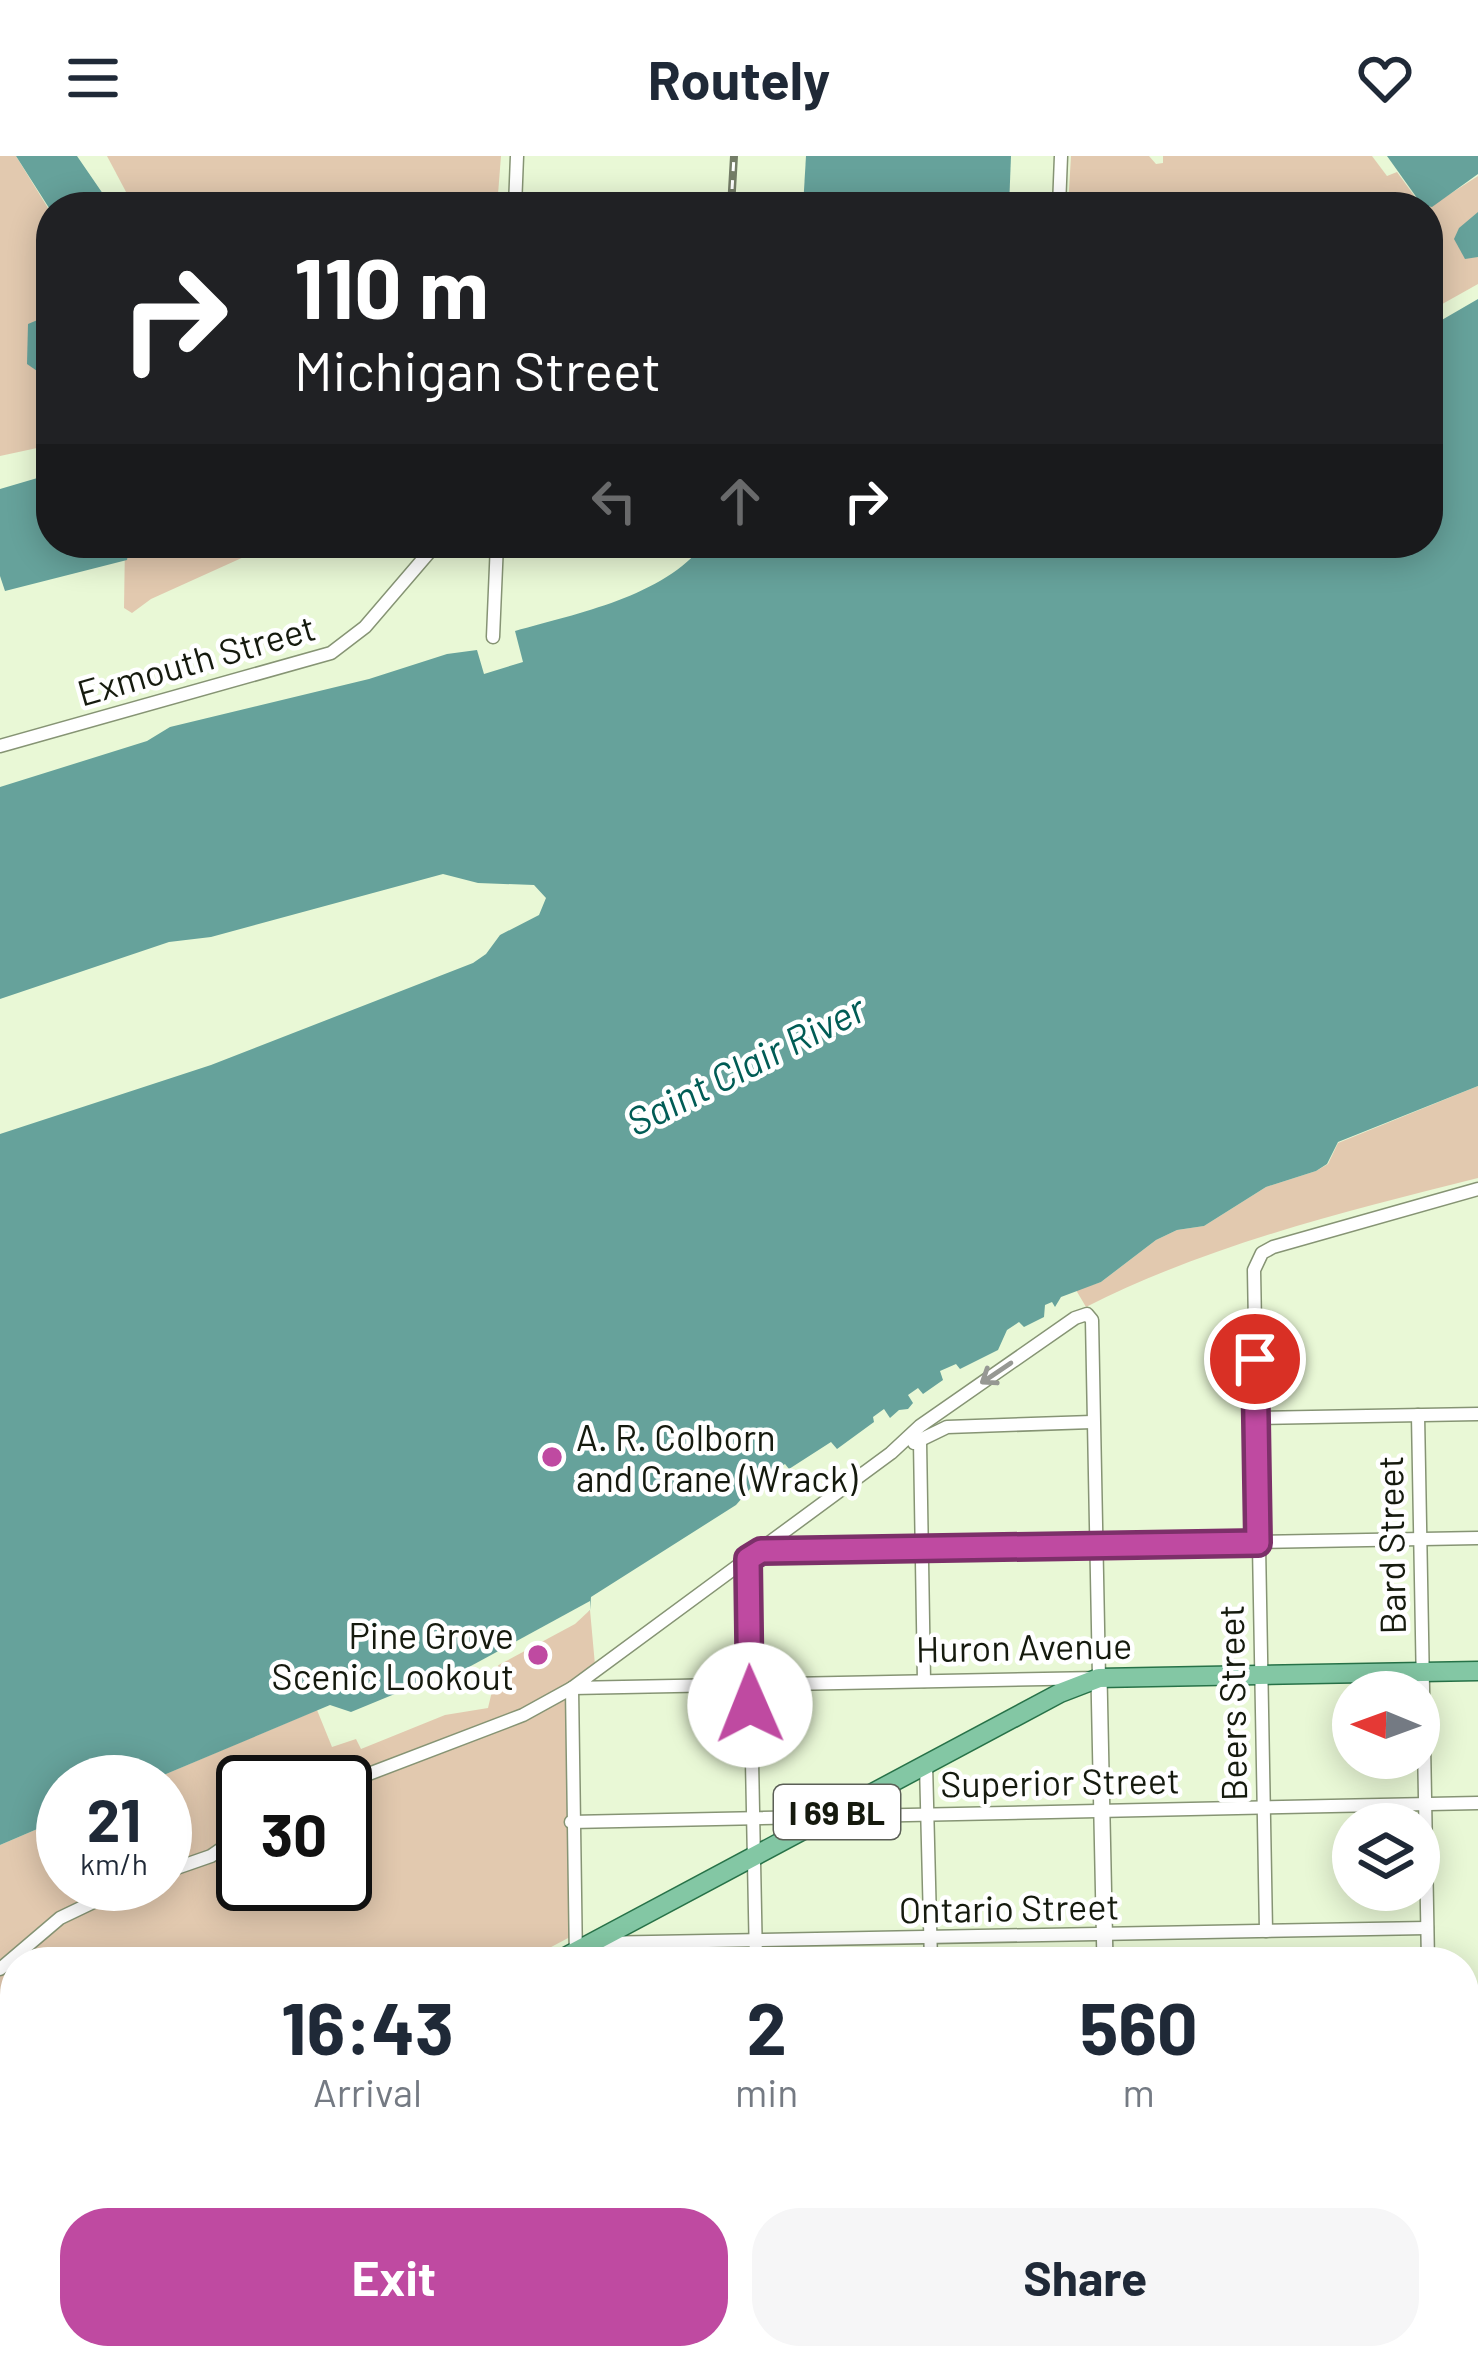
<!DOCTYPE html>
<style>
:root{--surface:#fff;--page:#f6f6f7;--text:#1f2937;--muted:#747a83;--accent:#bf4aa1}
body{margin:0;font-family:Barlow,sans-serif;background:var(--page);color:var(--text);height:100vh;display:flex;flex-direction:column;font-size:45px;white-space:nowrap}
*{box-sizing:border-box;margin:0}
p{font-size:39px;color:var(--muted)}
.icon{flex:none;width:66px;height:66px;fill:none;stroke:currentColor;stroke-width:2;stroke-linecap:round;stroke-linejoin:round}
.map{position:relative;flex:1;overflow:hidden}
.details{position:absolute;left:0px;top:1791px;width:1479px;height:423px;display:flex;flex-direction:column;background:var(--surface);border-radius:48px 48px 0 0;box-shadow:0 6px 30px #0003}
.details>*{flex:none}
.hud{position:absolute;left:36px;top:36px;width:1407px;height:366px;border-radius:48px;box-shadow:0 6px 30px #0003;background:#202124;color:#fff;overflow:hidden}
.needle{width:78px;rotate:271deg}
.controls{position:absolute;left:1332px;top:1515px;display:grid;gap:24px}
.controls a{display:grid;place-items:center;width:108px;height:108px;border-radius:50%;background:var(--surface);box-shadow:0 6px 30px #0003;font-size:60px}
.speed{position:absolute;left:36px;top:1599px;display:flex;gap:24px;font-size:60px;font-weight:700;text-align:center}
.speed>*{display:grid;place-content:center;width:156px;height:156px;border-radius:50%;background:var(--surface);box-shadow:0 6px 30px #0003;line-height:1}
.speed small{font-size:30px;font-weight:400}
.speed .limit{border:6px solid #111;border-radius:18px;background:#fff;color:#111}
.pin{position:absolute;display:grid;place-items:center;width:102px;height:102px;color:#fff;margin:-51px;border:6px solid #fff;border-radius:50%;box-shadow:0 3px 12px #0007}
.me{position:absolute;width:132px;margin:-66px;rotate:359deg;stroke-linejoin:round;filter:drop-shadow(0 0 9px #0008)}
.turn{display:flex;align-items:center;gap:42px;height:252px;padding:0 60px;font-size:54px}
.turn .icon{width:156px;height:156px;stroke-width:2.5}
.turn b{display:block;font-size:84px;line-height:102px}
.lanes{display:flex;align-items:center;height:114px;padding:0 60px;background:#0003;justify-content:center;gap:60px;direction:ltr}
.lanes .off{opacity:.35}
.eta{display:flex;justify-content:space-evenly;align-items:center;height:204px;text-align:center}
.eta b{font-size:72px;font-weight:700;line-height:84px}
.primary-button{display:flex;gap:24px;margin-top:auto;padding:24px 60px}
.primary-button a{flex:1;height:138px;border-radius:48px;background:var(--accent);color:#fff;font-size:48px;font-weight:700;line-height:138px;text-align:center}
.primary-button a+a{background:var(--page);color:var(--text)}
header{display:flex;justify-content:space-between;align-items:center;height:156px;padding:0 60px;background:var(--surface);font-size:54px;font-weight:700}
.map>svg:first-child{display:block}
</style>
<header><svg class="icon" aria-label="menu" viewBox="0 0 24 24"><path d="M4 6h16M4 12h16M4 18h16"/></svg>Routely<svg class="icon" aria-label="heart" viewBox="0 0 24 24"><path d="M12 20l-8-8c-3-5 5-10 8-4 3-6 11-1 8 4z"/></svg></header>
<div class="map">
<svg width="1478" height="2213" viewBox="0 0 1478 2213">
<rect width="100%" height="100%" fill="#e9f8d6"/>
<!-- built -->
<g fill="#def1c7">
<polygon points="1464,1906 1478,1906 1478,2213 1131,2213 1131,2199 1464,2199"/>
<polygon points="15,2118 15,2199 572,2199 572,2213 0,2213 0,2126"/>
</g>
<!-- green -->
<g fill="#e2c9af" fill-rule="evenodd">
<polygon points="0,0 16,0 51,57 51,289 0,300"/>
<polygon points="107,0 501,0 497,51 134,51"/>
<polygon points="1071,0 1149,0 1156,8 1163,7 1163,0 1372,0 1387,20 1397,16 1421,49 1426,51 1068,51"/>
<polygon points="1478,20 1478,128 1428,156 1428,52"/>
<polygon points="125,387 275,387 151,443 132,457 124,452"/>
<path d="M1478,930V1022C1346,1055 1208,1089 1086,1151L1076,1134L1101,1126L1156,1084L1177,1074L1204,1070L1266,1031L1316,1015L1328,1008L1338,987Z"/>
<path d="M590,1454L595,1509L568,1528L570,1781L523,1806H15V2067L0,2038V1689L63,1662V1728H165V1626H147L317,1554L332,1591L356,1583L361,1593L445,1559L488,1552L499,1506ZM243,1626H345V1728H243Z"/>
</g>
<!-- water -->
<g fill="#66a29b">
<polygon points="16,0 77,0 112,51 51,51 51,55"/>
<polygon points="806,0 1011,0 1009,51 803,51"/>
<polygon points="1387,0 1478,0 1478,18 1432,51 1422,49"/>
<polygon points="1478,56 1478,101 1465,103 1454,83 1459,72"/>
<path d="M1478,143V930L1338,986L1327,1008L1316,1015L1266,1031L1204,1070L1177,1074L1156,1084L1101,1126L1061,1141L1055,1151L1052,1146L1045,1149L1044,1161L1024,1171L1019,1166L1007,1174L998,1194L960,1213L956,1208L940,1215L943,1224L923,1238L918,1232L908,1239L913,1247L908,1253L899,1254L890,1262L884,1253L873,1261L874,1266L837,1293L831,1286L789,1313L785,1308L757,1325L736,1349L591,1441L590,1454L573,1466L458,1525L453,1514L351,1556L330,1549L147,1626H63V1662L0,1689V978L211,909L473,807L486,798L500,779L539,759L546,742L534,729L478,727L443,718L211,781L169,786L0,843V631L147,585L170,571L369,523L447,498L477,494L484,518L523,506L515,475C578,457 663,441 705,387H1428V172Z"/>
<polygon points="47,160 51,162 51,205 40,217 27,208 28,168"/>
<polygon points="51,318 51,387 130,387 127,404 5,435 0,420 0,333"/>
</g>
<!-- pier -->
<polygon fill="#e9f8d6" points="590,1445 590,1454 575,1468 493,1512 458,1525 469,1511"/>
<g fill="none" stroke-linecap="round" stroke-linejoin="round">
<!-- minor casing -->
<g stroke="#869474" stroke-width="15">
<g id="minor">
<polyline points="515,51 517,0"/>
<polyline points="1059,51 1061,0"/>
<polyline points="493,481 497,387"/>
<polyline points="0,590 331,497 365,471 437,387"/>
<polyline points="1418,1259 1428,1806"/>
<polyline points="1255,1262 1478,1258"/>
<polyline points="920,1285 924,1525"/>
<polyline points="914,1287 947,1271 1092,1266"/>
<polyline points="761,1395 1478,1382"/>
<polyline points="748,1403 756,1806"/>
<polyline points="572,1532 576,1806"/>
<polyline points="926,1608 931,1806"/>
<polyline points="345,1627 523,1559 572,1532 891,1297 920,1270 1075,1162 1087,1158 1092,1164 1099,1522 572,1532"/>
<polyline points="571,1666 1478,1647"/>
<polyline points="165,1716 211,1700 243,1678"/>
<polyline points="1266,1775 1254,1114 1262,1097 1273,1091 1478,1033"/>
<polyline points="595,1787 1427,1772"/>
<polyline points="0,1813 60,1762 131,1728"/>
<polyline points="583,2199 584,2213"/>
<polyline points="767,2199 767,2213"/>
<polyline points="940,2199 940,2213"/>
</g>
</g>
<!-- tertiary casing -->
<g stroke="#869474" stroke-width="18">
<g id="tertiary">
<polyline points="1099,1522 1105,1806"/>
<polyline points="1464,1897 1478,1897"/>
<polyline points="0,2066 14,2094"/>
<polyline points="1119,2199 1119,2213"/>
</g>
</g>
<!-- primary casing -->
<g stroke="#277248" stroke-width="21">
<g id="primary">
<polyline points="556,1806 1060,1537 1099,1522 1478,1515"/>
<polyline points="0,2102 15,2093"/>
</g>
</g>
<!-- minor -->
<use href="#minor" stroke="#fff" stroke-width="12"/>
<!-- tertiary -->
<use href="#tertiary" stroke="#fff" stroke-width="15"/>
<!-- primary -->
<use href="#primary" stroke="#83c7a4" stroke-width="18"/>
<!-- rail casing -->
<g stroke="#747d67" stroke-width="8">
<polyline id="rail" points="731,51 734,0"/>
</g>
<!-- rail -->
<use href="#rail" stroke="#fff" stroke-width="3" stroke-dasharray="9" stroke-linecap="butt"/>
</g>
<!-- one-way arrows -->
<defs><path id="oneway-shaft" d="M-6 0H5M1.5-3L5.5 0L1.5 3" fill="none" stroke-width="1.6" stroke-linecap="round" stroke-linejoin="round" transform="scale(3)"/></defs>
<use stroke="#969893" href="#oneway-shaft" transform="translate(996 1217) rotate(146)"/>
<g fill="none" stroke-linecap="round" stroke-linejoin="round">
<!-- route casing -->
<g stroke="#7c3069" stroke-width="30">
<polyline id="route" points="750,1549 748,1403 761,1395 1258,1387 1255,1203"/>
</g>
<!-- route -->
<use href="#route" stroke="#bf4aa1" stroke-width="21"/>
</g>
<!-- markers -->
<g fill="#bf4aa1" stroke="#fff" stroke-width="4.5">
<circle cx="552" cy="1301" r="12"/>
<circle cx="538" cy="1499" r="12"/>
</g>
<g text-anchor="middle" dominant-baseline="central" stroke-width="9" stroke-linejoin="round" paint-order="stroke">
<!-- shield labels -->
<rect fill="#fff" stroke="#5b5f56" stroke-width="3" x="774" y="1629" width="126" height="54" rx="9"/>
<g font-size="33" font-weight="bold" fill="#151a0e">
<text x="837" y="1656">I 69 BL</text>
</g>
<!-- street labels -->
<g font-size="36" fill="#151a0e" stroke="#fff">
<text transform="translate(196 503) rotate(-16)">Exmouth Street</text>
<text transform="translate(1390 1389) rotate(-91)">Bard Street</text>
<text transform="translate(1024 1490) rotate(-1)">Huron Avenue</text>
<text transform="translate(1231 1547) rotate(-91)">Beers Street</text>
<text transform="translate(1060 1625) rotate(-1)">Superior Street</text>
<text transform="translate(1009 1751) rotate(-1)">Ontario Street</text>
</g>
<!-- poi labels -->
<g font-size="36" fill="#151a0e" stroke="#fff" text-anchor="start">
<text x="576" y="1280">A. R. Colborn<tspan x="576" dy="41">and Crane (Wrack)</tspan></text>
<text x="514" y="1478" text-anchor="end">Pine Grove<tspan x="514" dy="41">Scenic Lookout</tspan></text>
</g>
<!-- water labels -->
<g font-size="39" font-style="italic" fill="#015c55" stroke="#fff">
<text transform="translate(745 908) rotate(-27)">Saint Clair River</text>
</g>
</g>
</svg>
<div class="controls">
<a><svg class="needle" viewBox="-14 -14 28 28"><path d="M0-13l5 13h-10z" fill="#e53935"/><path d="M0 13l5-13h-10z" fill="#747a83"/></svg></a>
<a><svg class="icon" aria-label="layers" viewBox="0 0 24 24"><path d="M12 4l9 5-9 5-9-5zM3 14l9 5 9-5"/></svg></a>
</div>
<div class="speed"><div>21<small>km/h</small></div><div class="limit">30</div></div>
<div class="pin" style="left:1255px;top:1203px;background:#d93025"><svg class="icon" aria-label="arrive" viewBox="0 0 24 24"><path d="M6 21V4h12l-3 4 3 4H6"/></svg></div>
<svg class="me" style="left:750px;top:1549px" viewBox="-20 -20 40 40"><circle r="19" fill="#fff"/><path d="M0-13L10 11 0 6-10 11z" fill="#bf4aa1"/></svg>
<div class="hud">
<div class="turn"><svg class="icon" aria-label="right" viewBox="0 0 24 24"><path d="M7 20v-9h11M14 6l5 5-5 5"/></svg><div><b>110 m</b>Michigan Street</div></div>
<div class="lanes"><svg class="icon off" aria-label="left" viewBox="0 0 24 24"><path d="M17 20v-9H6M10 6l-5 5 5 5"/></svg><svg class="icon off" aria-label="ahead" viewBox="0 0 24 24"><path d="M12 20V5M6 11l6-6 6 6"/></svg><svg class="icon" aria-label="right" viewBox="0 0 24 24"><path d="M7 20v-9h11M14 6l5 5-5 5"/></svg></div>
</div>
<section class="details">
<div class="eta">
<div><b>16:43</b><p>Arrival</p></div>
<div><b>2</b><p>min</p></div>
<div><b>560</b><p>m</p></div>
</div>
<div class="primary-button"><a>Exit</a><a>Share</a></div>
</section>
</div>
